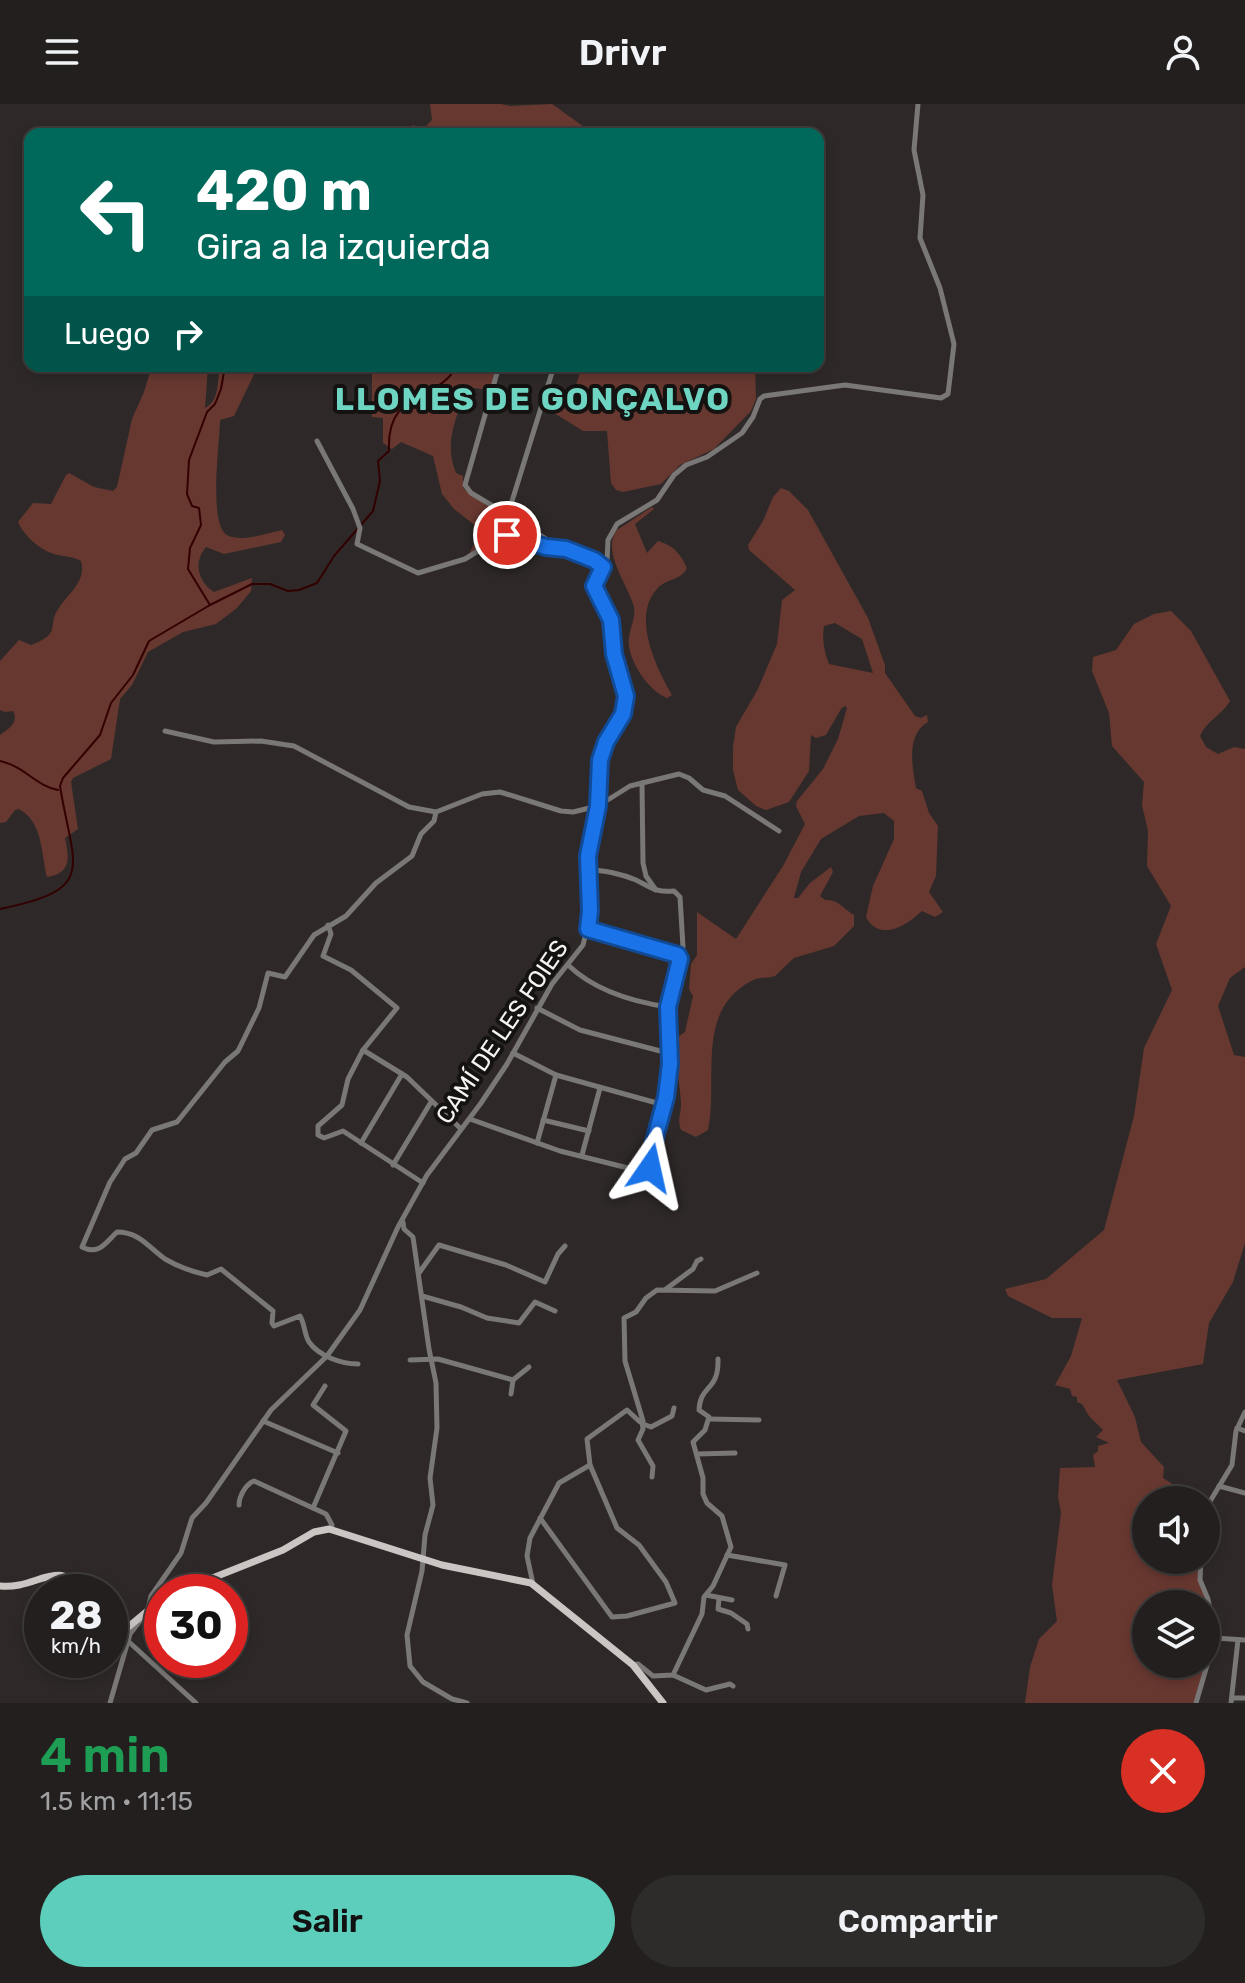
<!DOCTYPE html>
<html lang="es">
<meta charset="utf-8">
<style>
:root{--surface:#221f1e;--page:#2e2c2b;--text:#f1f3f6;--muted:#a2a2a4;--line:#3f3d3c;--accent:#5ccebb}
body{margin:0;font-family:Rubik,sans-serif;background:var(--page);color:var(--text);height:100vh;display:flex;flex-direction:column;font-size:30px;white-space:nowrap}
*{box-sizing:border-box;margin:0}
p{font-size:26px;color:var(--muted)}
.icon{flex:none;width:44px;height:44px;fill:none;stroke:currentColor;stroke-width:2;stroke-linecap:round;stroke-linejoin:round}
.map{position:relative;height:1599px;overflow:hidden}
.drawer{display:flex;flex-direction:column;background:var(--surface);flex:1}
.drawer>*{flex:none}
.guide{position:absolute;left:24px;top:24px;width:800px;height:244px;border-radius:16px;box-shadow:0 4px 12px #0003,0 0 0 2px var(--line);background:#00695c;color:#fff;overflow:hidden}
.fabs{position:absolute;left:1132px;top:1382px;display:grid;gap:16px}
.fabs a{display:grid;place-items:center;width:88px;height:88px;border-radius:50%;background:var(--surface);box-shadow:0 4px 12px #0003,0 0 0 2px var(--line);font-size:40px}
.speed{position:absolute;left:24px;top:1470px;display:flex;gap:16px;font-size:40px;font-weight:700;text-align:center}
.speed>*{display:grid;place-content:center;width:104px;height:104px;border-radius:50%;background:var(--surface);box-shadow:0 4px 12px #0003,0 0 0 2px var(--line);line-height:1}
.speed small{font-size:20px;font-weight:400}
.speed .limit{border:12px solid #d22;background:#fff;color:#111}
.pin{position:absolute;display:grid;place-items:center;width:68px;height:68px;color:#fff;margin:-34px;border:4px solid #fff;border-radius:50%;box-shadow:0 2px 8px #0007}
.me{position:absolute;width:88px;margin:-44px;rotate:11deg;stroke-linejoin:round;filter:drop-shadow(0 0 6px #0008)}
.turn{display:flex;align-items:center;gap:28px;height:168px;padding:0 40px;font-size:36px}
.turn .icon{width:104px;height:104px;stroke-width:2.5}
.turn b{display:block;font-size:56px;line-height:68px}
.then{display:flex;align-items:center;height:76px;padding:0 40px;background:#0003;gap:16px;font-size:30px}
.round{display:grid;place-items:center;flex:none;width:84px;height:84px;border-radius:42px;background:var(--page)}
.overview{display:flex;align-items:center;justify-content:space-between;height:136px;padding:0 40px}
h1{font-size:48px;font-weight:600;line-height:60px;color:#1e9e55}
.button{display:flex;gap:16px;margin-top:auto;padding:16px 40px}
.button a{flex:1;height:92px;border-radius:48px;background:var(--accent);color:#111;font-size:32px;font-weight:600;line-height:92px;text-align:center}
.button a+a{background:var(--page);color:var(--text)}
header{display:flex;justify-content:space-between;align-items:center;height:104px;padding:0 40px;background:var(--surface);font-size:36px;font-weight:600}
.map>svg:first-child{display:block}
</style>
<header><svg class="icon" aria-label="menu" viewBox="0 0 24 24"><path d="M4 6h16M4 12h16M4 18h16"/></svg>Drivr<svg class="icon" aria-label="person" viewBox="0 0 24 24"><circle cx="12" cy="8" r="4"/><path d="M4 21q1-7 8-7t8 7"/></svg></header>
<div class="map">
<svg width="1245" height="1599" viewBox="0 0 1245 1599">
<rect width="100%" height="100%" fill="#2e2928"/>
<!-- green -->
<g fill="#673830" fill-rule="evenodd">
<polygon points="430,0 501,0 510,2 552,0 594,30 409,30 412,21 424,24 432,16"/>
<path d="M152,262H208L205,304C220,297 217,277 220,262H258L234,312L220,316C220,337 208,420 227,431C241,439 267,429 282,426L285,431L281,438L224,450L206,443C193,458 198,478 214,488L252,474L251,487L237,504L216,520L183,528L148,548L132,581L120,595L111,655L73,674L71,678L78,725L65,734C69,753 72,769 47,773C41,749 43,718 19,705L15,706L6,718L0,719V631C9,625 19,618 13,607L5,608L0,606V557L19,536L31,541C37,539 43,536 48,532C54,526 52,521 54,514C60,494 88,481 81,457C70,451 61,453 51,449C38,444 23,430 18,418L33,399L51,400L66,371L69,369L94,383L113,387L117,383L132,315L144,288Z"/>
<path d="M345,262H497L490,286L474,284L465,289C455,317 444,340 456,369L463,372V384L473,393L526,424L521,431L503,428L469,450L481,426L454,405L442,390L433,352L401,338L392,345L383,339V314L372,313V271L364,262Z"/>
<polygon points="582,262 755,262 756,295 751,307 714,345 680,361 661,380 623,388 616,386 611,379 607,327 583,327 551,307 573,291"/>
<path d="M781,384L789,387L808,406L868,514L885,561V569L915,612L921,614L927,611L928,618C906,630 912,662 916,684L922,687L929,709L938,722L936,772L929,788L943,808L935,813L922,807C907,821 880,839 866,813L873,782L894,735V717L884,709L859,712L821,735L801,768L794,794H798L810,779L831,763L833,768L820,792L825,796C840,796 842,804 854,811V822L834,842L794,854L775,872C766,875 760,872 751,877C694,908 719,976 708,1026L696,1033L681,1026C677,1016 681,1010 681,1000C680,977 674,957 676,934L685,928L693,892L689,885L691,860L697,851V808L736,835L783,762L805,720L796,702L797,697L823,665L838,635L847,604L845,602L841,605L826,631L816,634L811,631L809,667L789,698L766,706L756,702L738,686L733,666V643L736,623L758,585L777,540L782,496L795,486L749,446L748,441L763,417L773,393ZM835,519L862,535L873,569L829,560C824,546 822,536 824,522Z"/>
<path d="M652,403L654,405L635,420L647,449L658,437C674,442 680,449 687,464C681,477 666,474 657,485C631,513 657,565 672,591L667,594C648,587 626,554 629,534C630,524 636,512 634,503C628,480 601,448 617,426Z"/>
<path d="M1171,507L1191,527L1230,597C1222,611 1206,617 1200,632L1206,643L1218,650L1234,643L1245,645V863L1230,874L1218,902L1234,951L1245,953V1139L1233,1178L1209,1219L1203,1260L1117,1276L1135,1313L1141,1338L1164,1363L1163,1374L1174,1381L1171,1396H1146V1456H1198C1197,1471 1202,1479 1205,1494C1209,1508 1210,1544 1206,1558V1500H1146V1560H1205L1194,1599H1025L1030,1563L1039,1535L1057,1517L1052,1481L1061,1409L1058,1393L1060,1364L1095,1363L1093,1351L1098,1347V1342L1109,1339L1096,1333L1103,1326L1089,1312L1082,1300L1077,1298V1293L1072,1292L1070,1285L1055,1281L1071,1252L1082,1214H1052L1008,1192L1005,1185L1046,1175L1104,1126L1134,1012L1144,944L1172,886L1156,840L1171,802L1147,762L1148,727L1142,701L1144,678L1112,642L1109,609L1092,567L1093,553L1116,546L1134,520L1154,510Z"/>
</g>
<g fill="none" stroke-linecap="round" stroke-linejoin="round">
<!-- stream -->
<g stroke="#320000" stroke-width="2">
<path d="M210,501L252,480H270L288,487L299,486L317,479L334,452L373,407L380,377L378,357L389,347C386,284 436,300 457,262"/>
<path d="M0,657C26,663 34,681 58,686"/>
<path d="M0,805C99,785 73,764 60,682L63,674L100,631L111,599L133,571L149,537L210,501L188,465L190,444L201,421L199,404L192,402L187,390L189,356L207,308L215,300L221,285L225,262"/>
</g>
<!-- minor -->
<g stroke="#7a7777" stroke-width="5">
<polyline points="499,262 465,381 471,389 525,421 555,441"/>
<path d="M317,337L353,405L360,424L357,440L418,469L465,455L504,431C519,433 535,443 549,443C567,444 589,451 603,463"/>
<polyline points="508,410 554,262"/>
<polyline points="165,627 214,638 261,637 294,642 409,703 436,708 482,690 500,688 561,707 573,708 598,702 630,682 679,670 689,674 703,686 725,692 779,727"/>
<polyline points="642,679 643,759 646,772 656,786"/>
<path d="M589,766C603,766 622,770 636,776C650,783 656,789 674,787L680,793L683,843L678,851L680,858L668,903V974L651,1049V1066"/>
<polyline points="328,821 331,830 323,852 351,866 397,904 363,946 348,975 342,1001 318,1022 318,1031 324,1034 343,1027 423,1079"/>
<polyline points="588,825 678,851"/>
<path d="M568,861C594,886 634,898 668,903"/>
<polyline points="537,904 580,926 668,949"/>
<polyline points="363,946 407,973 460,1024"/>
<polyline points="513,949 556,971 664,1001"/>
<polyline points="470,1015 560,1047 640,1067"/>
<polyline points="543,1016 589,1027"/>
<polyline points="361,1039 402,970"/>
<polyline points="537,1039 556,971"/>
<polyline points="582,1051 600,984"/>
<polyline points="393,1061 431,998"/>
<circle cx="646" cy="1068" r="5.5"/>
<polyline points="403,1118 404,1125 413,1133 429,1245 436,1279 437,1324 430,1374 433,1401 425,1431 422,1467 407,1531 410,1562 423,1578 452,1595 467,1599"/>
<polyline points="419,1169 439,1141 506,1161 545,1178 558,1150 565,1142"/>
<polyline points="666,1185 693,1165 697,1157 701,1155"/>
<polyline points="422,1192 461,1203 487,1214 519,1219 535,1198 555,1207"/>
<polyline points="410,1256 438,1255 513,1276 511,1290"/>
<path d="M358,1260C341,1260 319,1252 309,1238C304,1230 305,1220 300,1212L274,1222L272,1219L273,1207L221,1165L207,1171C193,1168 177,1162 165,1155C149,1144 140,1128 117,1128C106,1138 99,1152 82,1143L110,1078L125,1055L136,1049L152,1026L177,1018L225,958L238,947L259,904L268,869L285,873L314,831L346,812L376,779L412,752L421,730L434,717L436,708"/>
<polyline points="513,1276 529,1263"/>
<polyline points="709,1315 759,1316"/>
<polyline points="263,1317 338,1349"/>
<polyline points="642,1318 643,1325 638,1336 653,1362 652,1373"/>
<polyline points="643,1320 651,1323 672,1312 674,1304"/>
<polyline points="1237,1324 1245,1327"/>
<polyline points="697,1350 735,1349"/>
<polyline points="1219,1382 1245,1389"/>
<path d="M239,1401C239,1392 246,1380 254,1377L326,1410L332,1421L331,1426"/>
<polyline points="313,1404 346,1327 313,1301 325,1282"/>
<polyline points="1206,1404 1232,1361 1236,1327 1245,1308"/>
<polyline points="540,1414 612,1513 627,1512 675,1499 666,1478 639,1441 617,1424 590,1361 587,1335 627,1306 640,1318 643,1317 625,1257 624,1214 636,1208 646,1194 657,1186 715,1187 757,1169"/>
<polyline points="727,1451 785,1461 776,1492"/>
<polyline points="1201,1456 1200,1476 1208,1495 1215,1534"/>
<polyline points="533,1480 527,1452 530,1434 559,1379 590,1361"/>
<polyline points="706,1491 732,1496"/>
<polyline points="719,1495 718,1505 731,1509 747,1520 748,1525"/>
<polyline points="148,1505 151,1492 181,1449 192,1414 206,1399 271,1306 327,1252 360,1206 398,1123 427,1071 481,999 507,960 552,880 583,841 589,817 588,756 598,702 600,656 606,638 623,610 626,592 614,550 611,516 594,482 607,457 608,436 617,420 657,396 674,371 686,361 707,353 742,329 753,313 760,295 764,292 845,281 941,294 948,290 954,240 940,184 920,134 923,91 914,46 918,0"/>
<polyline points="1215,1534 1245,1536"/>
<polyline points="129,1538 196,1599"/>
<path d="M634,1561L638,1560L653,1572L673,1571L702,1510L704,1493L713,1482L731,1443L722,1412L707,1399L703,1390V1374L693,1338L705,1326L709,1313L699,1306C700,1280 719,1288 718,1255"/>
<polyline points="673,1571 706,1586 730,1580 733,1582"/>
<polyline points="1232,1594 1245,1594"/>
<polyline points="110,1599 130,1530 143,1513"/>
<polyline points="1196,1599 1215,1534"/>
<polyline points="1231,1599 1238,1536"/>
</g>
<!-- major -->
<g stroke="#cbc5c4" stroke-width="7">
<path d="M0,1482C37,1486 58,1452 87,1488"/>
<polyline points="177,1488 283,1446 314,1428 329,1425 442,1461 531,1479 633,1561 663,1599"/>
<polyline points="110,1516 117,1523 127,1524 162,1495"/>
</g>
</g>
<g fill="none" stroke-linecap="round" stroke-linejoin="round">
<!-- route casing -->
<g stroke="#114b97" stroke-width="20">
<polyline id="route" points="507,431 546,443 566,445 594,456 603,463 594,482 611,516 614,550 626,592 623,610 606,638 600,656 598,702 588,752 590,807 588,825 678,851 680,855 668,903 670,960 666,993 651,1049 650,1064"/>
</g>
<!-- route -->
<use href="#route" stroke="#1a73e8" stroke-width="14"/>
</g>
<g text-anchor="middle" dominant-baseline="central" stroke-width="8" stroke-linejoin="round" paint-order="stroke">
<!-- street labels -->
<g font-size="24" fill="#f7f3f3" stroke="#151212">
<text transform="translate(502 928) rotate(-56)">CAMÍ DE LES FOIES</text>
</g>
<!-- district labels -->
<g font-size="32" font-weight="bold" letter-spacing="2" fill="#6ed5c3" stroke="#151212">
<text x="533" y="295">LLOMES DE GONÇALVO</text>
</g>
</g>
</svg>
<div class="fabs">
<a><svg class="icon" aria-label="sound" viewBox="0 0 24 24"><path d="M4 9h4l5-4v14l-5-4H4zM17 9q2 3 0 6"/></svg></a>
<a><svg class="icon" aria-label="layers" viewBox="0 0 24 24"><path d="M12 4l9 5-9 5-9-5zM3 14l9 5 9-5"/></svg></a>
</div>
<div class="speed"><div>28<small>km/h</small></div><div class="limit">30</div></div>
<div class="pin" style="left:507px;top:431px;background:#d93025"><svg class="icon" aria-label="arrive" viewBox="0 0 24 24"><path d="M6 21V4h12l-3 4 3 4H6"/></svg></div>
<svg class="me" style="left:650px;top:1064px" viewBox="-20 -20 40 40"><path d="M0-17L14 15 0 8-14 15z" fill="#1a73e8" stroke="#fff" stroke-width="4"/></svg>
<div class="guide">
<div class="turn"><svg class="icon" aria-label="left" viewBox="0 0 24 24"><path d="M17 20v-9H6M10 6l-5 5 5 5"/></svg><div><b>420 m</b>Gira a la izquierda</div></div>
<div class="then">Luego<svg class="icon" aria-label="right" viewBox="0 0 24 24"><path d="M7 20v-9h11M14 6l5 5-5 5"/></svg></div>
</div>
</div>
<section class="drawer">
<div class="overview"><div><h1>4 min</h1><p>1.5 km · 11:15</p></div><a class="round" style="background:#d93025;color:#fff"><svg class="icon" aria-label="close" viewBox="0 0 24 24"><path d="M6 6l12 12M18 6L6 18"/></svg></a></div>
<div class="button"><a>Salir</a><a>Compartir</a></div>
</section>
